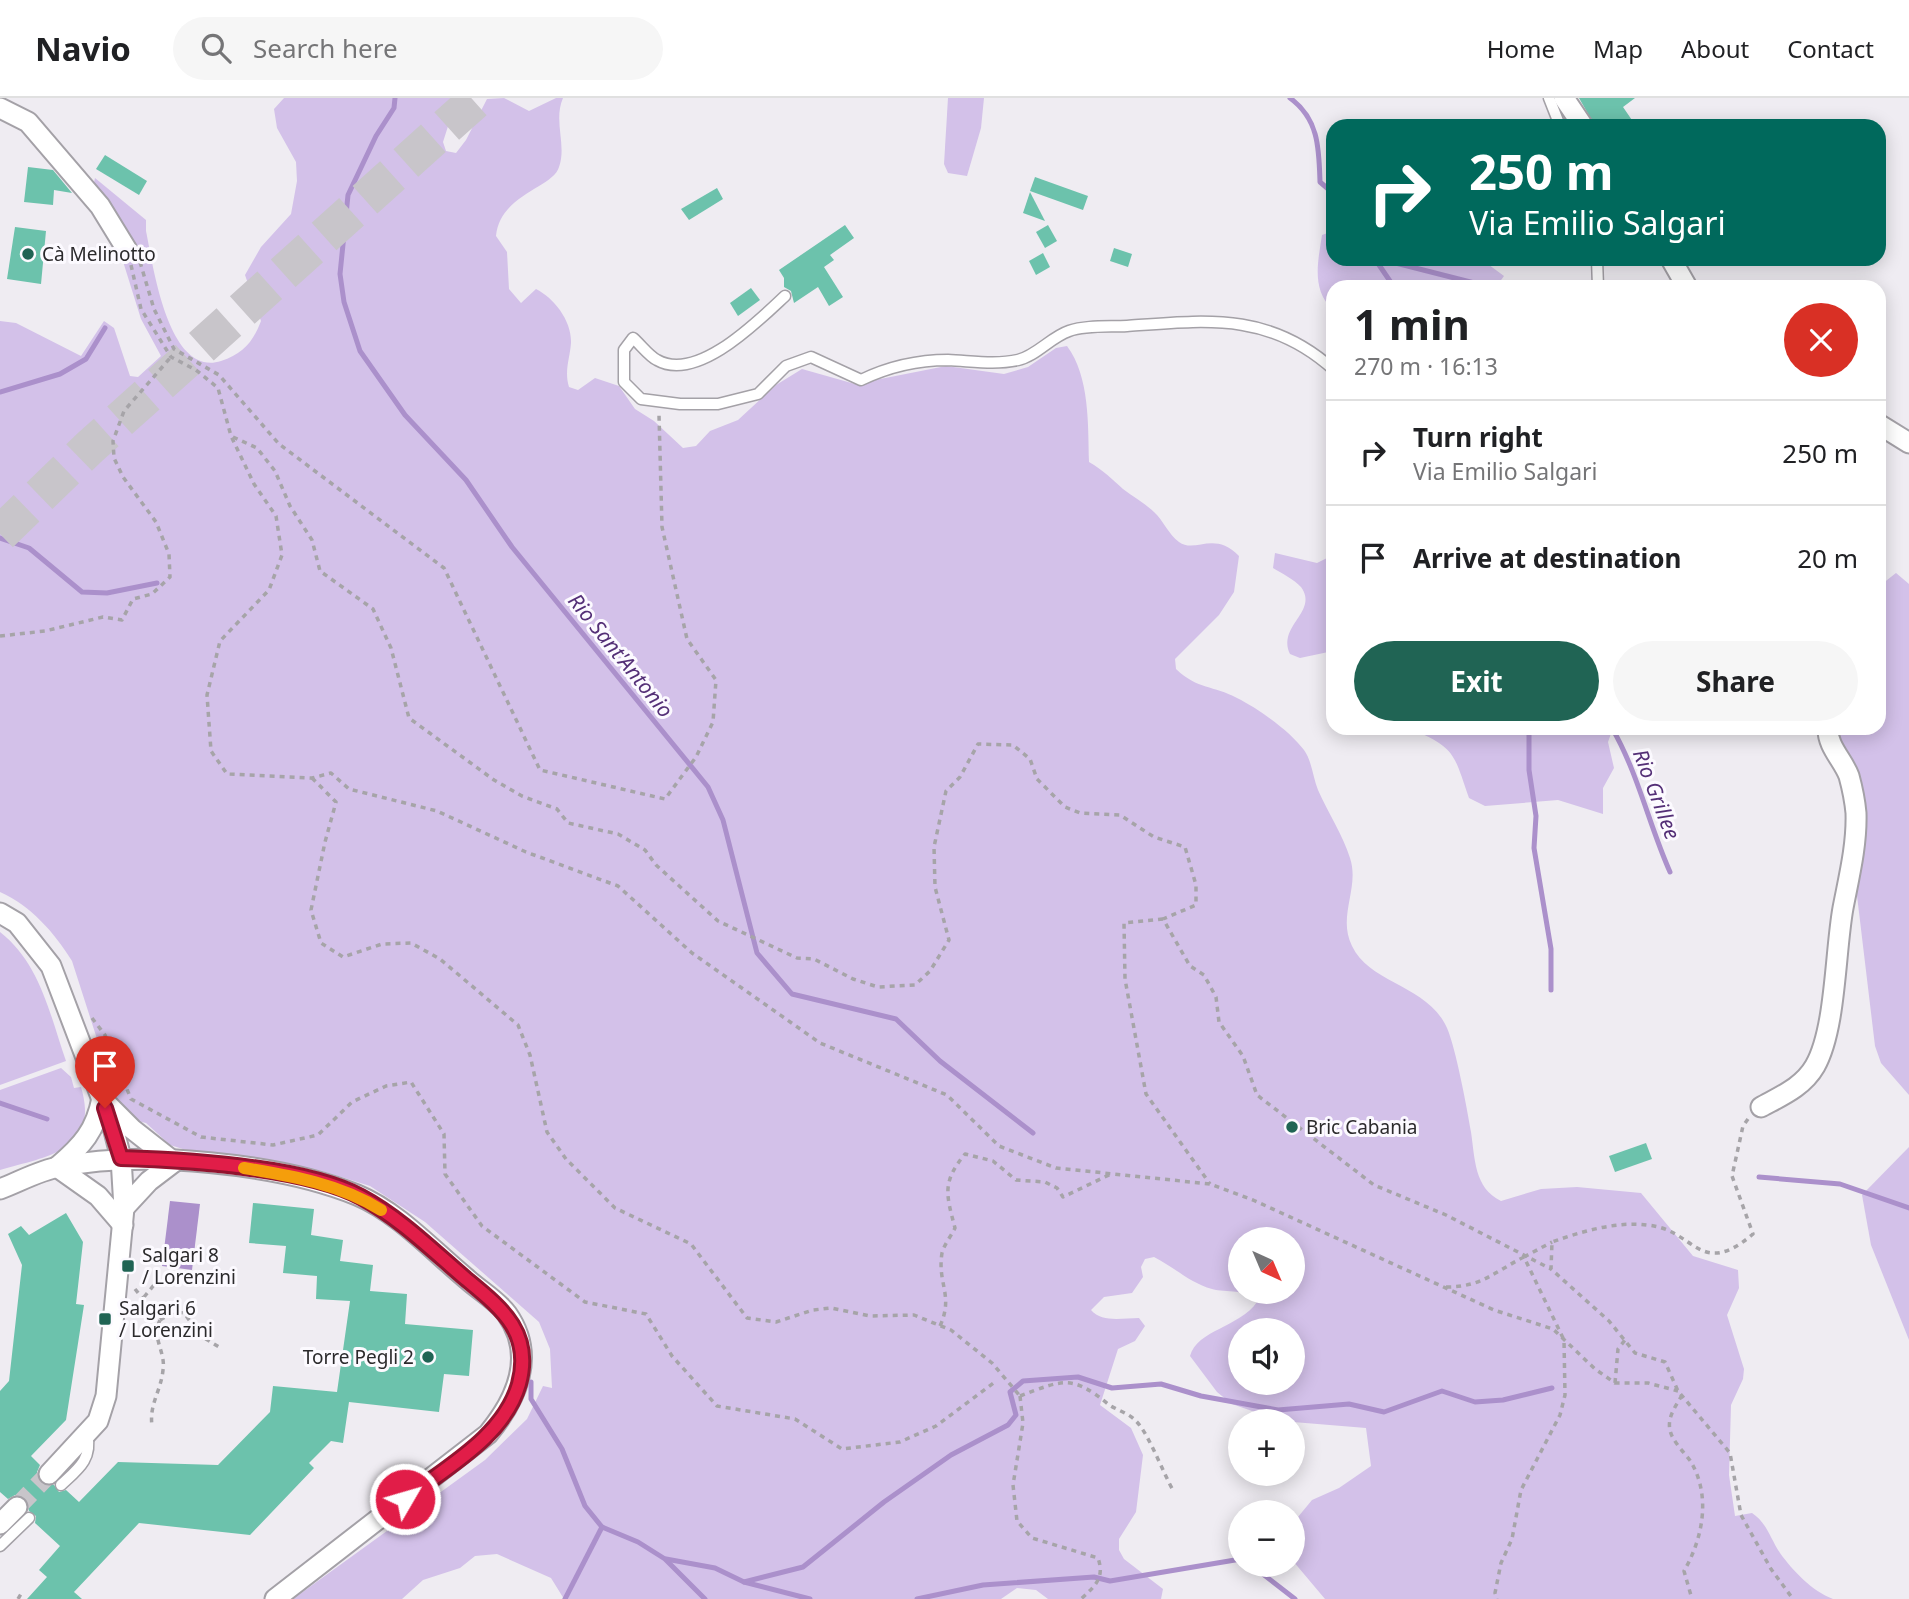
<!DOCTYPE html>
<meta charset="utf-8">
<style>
:root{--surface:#fff;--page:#f6f6f6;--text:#202124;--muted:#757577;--line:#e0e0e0;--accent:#206454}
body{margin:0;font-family:"Noto Sans",sans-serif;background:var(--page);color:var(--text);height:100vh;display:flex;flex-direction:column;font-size:26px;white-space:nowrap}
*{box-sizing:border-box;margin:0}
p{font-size:23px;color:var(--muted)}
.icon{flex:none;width:38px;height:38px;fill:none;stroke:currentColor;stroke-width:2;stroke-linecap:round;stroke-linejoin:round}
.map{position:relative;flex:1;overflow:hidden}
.panel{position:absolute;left:1326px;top:182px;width:560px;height:455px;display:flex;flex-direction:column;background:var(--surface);border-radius:21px;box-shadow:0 4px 18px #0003}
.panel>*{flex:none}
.top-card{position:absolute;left:1326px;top:21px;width:560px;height:147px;border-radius:21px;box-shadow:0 4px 18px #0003;background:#00695c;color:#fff;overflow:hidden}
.needle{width:46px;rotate:136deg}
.fabs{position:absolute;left:1228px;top:1129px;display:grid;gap:14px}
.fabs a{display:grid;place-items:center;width:77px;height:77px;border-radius:50%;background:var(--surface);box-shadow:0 4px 18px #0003;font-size:35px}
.pin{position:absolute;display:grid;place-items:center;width:60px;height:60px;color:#fff;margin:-72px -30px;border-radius:50% 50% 50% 0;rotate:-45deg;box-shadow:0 0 7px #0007}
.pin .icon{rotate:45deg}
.me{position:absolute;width:77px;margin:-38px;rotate:52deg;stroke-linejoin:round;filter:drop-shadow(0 0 5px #0008)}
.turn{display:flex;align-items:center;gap:24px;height:147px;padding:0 28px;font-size:32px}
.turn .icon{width:91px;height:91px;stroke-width:2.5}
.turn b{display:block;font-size:49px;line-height:60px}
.round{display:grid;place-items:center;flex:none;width:74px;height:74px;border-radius:37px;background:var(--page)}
.headline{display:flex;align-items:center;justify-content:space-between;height:119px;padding:0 28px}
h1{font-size:42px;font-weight:700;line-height:52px}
.button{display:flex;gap:14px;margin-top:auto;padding:14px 28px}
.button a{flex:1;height:80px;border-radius:42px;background:var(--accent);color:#fff;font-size:28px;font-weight:700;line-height:80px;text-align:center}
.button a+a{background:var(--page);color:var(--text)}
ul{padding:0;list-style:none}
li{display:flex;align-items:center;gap:21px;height:105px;padding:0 28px;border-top:2px solid var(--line)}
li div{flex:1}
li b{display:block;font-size:26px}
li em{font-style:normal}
header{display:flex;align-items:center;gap:42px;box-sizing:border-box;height:98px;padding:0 35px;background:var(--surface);border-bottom:2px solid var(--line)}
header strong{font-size:33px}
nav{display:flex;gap:38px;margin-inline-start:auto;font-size:24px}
.search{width:490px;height:63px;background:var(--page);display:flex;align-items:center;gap:18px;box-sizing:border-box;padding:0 24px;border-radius:38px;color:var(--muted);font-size:26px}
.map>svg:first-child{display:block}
</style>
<header>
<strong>Navio</strong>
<div class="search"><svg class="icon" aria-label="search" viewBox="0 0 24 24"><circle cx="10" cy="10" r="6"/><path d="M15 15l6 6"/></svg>Search here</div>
<nav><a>Home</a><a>Map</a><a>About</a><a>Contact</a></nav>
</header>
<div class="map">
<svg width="1909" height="1501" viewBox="0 0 1909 1501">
<rect width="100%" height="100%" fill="#efecf2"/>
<!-- green -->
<g fill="#d3c1e9" fill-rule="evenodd">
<path d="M284,0H457L443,44L446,53L456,55L466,42L487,1L504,0L529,13L556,0H563C553,23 567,47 559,69C553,90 500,96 496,138L507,154L509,191L521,205L536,191C554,200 572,223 571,245C570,260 564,273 569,289L578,292L595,280L619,288L635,311L654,323L683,350L696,348L710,333L738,322L776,287L802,271L855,286L946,268L1004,276L1028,269L1056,250L1067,248C1090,279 1088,327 1089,364C1103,372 1112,381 1123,391C1133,399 1145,405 1154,414C1163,422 1169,437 1179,444C1195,456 1214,432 1239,458L1234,494L1219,517L1175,561L1176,571C1198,592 1213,587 1237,600C1259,611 1290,633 1304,652C1312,663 1313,680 1318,692C1328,715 1343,737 1350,760C1360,790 1337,818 1352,848C1370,886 1428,887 1447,930C1456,951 1467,1010 1471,1034C1475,1060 1474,1090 1501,1103L1541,1091L1577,1089L1641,1095L1693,1158L1738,1172L1739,1190L1727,1217L1744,1271L1743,1281L1731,1307L1729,1377L1735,1418L1752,1415C1767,1425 1770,1440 1780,1455C1793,1473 1812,1493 1833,1501H1325L1293,1463V1425L1312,1402L1339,1390L1371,1368L1366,1330L1281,1323L1232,1306L1217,1294L1190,1258C1197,1232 1240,1229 1257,1204C1246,1190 1227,1195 1212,1191C1190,1185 1174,1169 1154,1159L1145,1161L1141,1169L1143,1179L1132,1195L1104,1199L1091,1212C1102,1225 1122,1220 1139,1220L1145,1228L1135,1243L1118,1251L1100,1307L1131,1330L1143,1357L1136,1414L1119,1441V1452L1124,1461L1163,1491L1161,1501H1048L1036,1492L1017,1490L1001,1501H564L551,1480L497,1456L475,1458L460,1470L423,1482L402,1501H293L485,1362L527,1321L543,1288L552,1290L550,1251L539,1224L425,1124L370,1088L322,1073L250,1060L199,1056L170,1047L146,1025L134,1022L116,1000L72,863C54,834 31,808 0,794V223L16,225L81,258L104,223L114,230L130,278L138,279L161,258L141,221L121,157L89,107L95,80L146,122V133C153,167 168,280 221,263C243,256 253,244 261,223L245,177L261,149L291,116L297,83L296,64L277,30L274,11ZM1241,1141H1293V1194H1241ZM1241,1232H1293V1284H1241Z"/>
<polygon points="948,0 984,0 981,30 967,78 948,75 944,66"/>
<path d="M1333,133L1334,161H1481L1504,178L1496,189H1334L1333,212C1311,191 1318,164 1322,137Z"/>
<path d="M1333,451V553L1300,560L1290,556C1277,527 1319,514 1301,489C1295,482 1281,475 1273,470L1275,455L1317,465L1327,460Z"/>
<polygon points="1896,475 1909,486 1909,997 1881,965 1875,948 1855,781 1856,762 1833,630 1880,630 1880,496 1882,486"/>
<path d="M1410,630H1613L1608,644L1614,670L1603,690V716L1558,702L1485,708L1469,700C1453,654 1456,651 1410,630Z"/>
<path d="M0,834C40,865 50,917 66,963L0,987Z"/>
<path d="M61,970L71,979L74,990L81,989C100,1053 48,1058 0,1072V992Z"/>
<polygon points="1909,1049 1909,1242 1871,1147 1862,1097"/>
</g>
<!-- water -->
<polygon fill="#ab90cb" points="170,1103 200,1106 192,1172 162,1168"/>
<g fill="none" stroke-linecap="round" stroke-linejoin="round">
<!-- stream -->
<g stroke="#ab90cb" stroke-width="5">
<polyline points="395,0 394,10 376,38 348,97 340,176 344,204 360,253 405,317 466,382 512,449 708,689 723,722 757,855 792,896 896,921 940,963 1033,1035"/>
<path d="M1290,0C1319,21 1319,51 1320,84L1334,96"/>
<polyline points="1375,161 1394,189"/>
<polyline points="1380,161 1490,189"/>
<polyline points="0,294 60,276 86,261 105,230"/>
<polyline points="0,440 29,450 82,494 107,495 157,485"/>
<polyline points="1529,630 1529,672 1536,718 1534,750 1551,851 1551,892"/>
<path d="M1612,630C1638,675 1649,727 1670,774"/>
<polyline points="0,1005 47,1021"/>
<polyline points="1759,1079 1840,1086 1909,1110"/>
<polyline points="531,1284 531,1301 562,1351 585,1408 602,1429 638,1444 665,1461 705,1501"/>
<polyline points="666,1461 715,1470 744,1484 810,1501"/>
<polyline points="1250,1466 1295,1501"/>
<polyline points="744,1484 803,1469 884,1404 951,1357 1008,1327 1016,1317 1010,1294 1023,1283 1078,1279 1112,1290 1161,1286 1201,1298 1278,1312 1349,1306 1384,1314 1442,1293 1475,1304 1503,1302 1552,1290"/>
<polyline points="565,1501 602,1429"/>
<polyline points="917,1501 983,1487 1094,1479 1110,1483 1241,1461"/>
</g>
</g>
<!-- building -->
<g fill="#6cc2ac">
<polygon points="1579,0 1635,0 1623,9 1636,28 1595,28"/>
<polygon points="105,57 147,83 139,97 96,71"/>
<polygon points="28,69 53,72 72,95 54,92 53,107 24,104"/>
<polygon points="1035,79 1088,98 1083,112 1030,93"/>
<polygon points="717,90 723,101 689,122 681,111"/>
<polygon points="1030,94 1045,123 1023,115"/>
<polygon points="845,127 854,140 830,157 834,162 824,169 843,199 829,208 818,189 794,205 791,193 784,189 784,180 779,172"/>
<polygon points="1048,127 1057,143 1045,150 1036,134"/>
<polygon points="15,129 46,133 41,186 7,181"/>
<polygon points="1114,150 1132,156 1128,169 1110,163"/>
<polygon points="1043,155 1050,169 1036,177 1029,163"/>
<polygon points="751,190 760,202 738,218 730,205"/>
<polygon points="1646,1045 1652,1061 1615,1074 1609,1058"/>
<polygon points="253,1105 314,1111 311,1137 343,1142 340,1163 373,1167 370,1193 407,1196 405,1226 473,1232 469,1278 444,1276 439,1314 349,1304 343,1345 331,1343 309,1365 314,1370 250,1437 139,1425 74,1494 82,1501 27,1501 47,1479 39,1472 60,1448 35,1425 36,1418 29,1413 25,1400 15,1397 8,1401 0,1394 0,1293 9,1283 22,1167 8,1136 21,1128 29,1137 66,1115 83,1144 76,1206 84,1207 66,1322 31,1358 40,1367 37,1374 40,1384 54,1387 59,1394 66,1392 79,1404 118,1364 218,1367 270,1314 273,1288 337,1294 350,1203 316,1201 317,1178 283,1175 286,1148 249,1145"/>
</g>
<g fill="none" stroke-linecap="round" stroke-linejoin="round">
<!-- minor-tunnel -->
<polyline stroke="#c8c5ca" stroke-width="19" stroke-dasharray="19 10" stroke-linecap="butt" points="17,1409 49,1376"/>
<!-- motorway-tunnel -->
<polyline stroke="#c8c5ca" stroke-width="37" stroke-dasharray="37 18" stroke-linecap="butt" points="0,436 90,349 478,0"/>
<!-- service casing -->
<g stroke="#a4a1a7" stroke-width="13">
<g id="service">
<polyline points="1549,0 1560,28"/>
<polyline points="1597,161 1598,189"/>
<path d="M785,198C758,223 697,285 657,262C649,258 641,247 633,240L624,252V284L641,301L680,306H718L758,296L786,268L811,259L861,282C888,269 918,262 948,262C972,263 995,267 1018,262C1036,258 1051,239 1069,233C1086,227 1109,229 1127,228C1208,222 1270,214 1334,272"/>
<path d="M61,1387C77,1372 93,1361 87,1337"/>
<polyline points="0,1448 29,1420"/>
</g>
</g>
<!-- minor casing -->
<g stroke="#a4a1a7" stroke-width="23">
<g id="minor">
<polyline points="1564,0 1583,28"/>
<polyline points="0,10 28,24 100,108 127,152"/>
<polyline points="1671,161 1687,189"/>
<polyline points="1880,327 1909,345"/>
<polyline points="0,815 17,825 51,868 114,1033 121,1060 124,1110 106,1298 98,1323 49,1376"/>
<polyline points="107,1006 132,1031 174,1064"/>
<path d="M1761,1009C1781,998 1803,989 1815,968C1836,931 1835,854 1843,810C1849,779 1857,747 1856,715C1855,704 1852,689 1849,678C1843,662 1827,648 1828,630"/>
<path d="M58,1068C82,1048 96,1032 102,1000"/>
<polyline points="57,1069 98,1098 123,1127"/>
<path d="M0,1091C19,1084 40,1072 59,1069C143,1052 278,1065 357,1097C398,1114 433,1153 467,1181C479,1192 498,1203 507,1216C536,1257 517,1301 488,1336L275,1501"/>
<polyline points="124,1110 149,1083 174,1064"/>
<polyline points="0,1426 17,1409"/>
</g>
</g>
<!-- path -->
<g stroke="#a6a4a8" stroke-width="3.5" stroke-dasharray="5 5" stroke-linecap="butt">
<polyline points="140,164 154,211 174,251 219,277 279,346 444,470 540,672 665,701 696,659 713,624 716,582 687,541 662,429 659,317"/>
<polyline points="131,167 141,211 171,259 196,272 218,290 231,338 254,386 276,418 282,457 269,492 220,543 207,597 211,653 227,676 312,680 331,675 349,691 437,713 526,754 618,788 692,855 820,945 947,997 999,1048 1056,1070 1210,1086 1253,1102 1494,1212 1553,1231 1595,1271 1615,1285 1648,1285 1678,1293"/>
<polyline points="233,339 257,350 275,373 290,408 312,442 320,473 373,511 391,550 409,620 494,682 522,698 557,711 568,725 618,736 645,752 656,767 718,823 797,860 814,861 853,881 878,889 915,887 930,873 949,842 935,789 934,749 946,693 960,679 978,646 1013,647 1030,661 1037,681 1065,709 1080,715 1120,717 1154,739 1185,749 1196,787 1196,807 1163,821 1190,868 1204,877 1216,899 1219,924 1243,958 1257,997 1374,1087 1446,1117 1551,1171"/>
<polyline points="0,538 45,533 103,519 122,522 133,501 152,496 170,479 169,456 156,424 123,379 114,360 113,343 124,313 171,259"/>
<polyline points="312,680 336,704 325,744 311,812 321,845 343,859 382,846 411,845 440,861 518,927 530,957 547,1034 566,1061 615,1110 691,1146 747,1220 776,1224 813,1212 831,1210 870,1218 914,1217 951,1232 992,1265 1020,1298"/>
<polyline points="1163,821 1124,825 1125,881 1146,996 1210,1086"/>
<polyline points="92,920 105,937 131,1001 201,1039 273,1047 318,1037 352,1004 386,988 411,984 444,1036 445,1076 482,1128 585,1204 646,1216 672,1258 717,1308 795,1321 842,1351 900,1344 936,1328 995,1284"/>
<path d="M1748,1021L1743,1028L1732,1078L1753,1136C1699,1182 1695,1131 1647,1127C1616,1123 1580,1134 1552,1144L1551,1171L1609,1223L1635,1255L1665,1264L1678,1293L1730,1355L1741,1417L1771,1471L1793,1501"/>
<polyline points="1524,1159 1552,1144"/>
<path d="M1446,1189C1482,1189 1494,1174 1524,1159L1564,1242L1565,1297L1560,1317L1521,1392L1512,1441L1501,1465L1495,1495L1497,1501"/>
<path d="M135,1191L160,1222C151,1240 166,1254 163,1272C161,1293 149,1306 152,1328"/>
<polyline points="144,1199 159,1181"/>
<polyline points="160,1222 174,1214 184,1215 201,1238 219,1249"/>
<path d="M940,1228C954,1197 937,1186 942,1155C944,1147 951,1138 955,1130C946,1096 942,1084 965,1056L993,1063L1016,1082L1045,1084L1057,1090L1063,1099L1111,1076"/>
<polyline points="1615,1285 1618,1251 1625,1242"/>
<path d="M1682,1297C1676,1308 1667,1319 1670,1332C1672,1343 1685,1355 1691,1364C1711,1398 1703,1440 1684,1473L1692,1501"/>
<path d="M1020,1298L1023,1325L1013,1387L1017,1423L1032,1440L1098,1460C1105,1480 1095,1488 1081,1501"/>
<path d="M1020,1298C1063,1282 1071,1276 1108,1306C1116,1312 1129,1315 1136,1323C1149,1336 1163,1375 1174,1394"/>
<polyline points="18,1501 21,1496"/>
</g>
<!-- service -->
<use href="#service" stroke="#fff" stroke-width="10"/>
<!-- minor -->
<use href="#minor" stroke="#fff" stroke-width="19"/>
</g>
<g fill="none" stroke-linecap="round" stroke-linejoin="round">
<!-- route casing -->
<g stroke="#92132f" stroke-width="18">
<path id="route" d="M105,1010L121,1060C185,1062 305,1069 361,1099C400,1120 432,1152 466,1181C501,1210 533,1234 519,1286C504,1339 445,1370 405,1401"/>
</g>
<!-- route -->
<use href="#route" stroke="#e11d48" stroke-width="12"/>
<!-- slow -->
<path stroke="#f59e0b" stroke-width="12" d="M244,1070C292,1078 340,1086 381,1112"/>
</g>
<!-- markers -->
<g fill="#206454" stroke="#fcfaff" stroke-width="2.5">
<circle cx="28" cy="156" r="7"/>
<circle cx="1292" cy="1029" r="7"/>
<rect x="121" y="1161" width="14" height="14" rx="3.5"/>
<rect x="98" y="1214" width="14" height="14" rx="3.5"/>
<circle cx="428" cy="1259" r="7"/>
</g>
<g text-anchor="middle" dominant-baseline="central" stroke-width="6" stroke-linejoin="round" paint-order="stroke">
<!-- poi labels -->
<g font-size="19" fill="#2b2a2c" stroke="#fcfaff" text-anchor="start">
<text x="42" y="156">Cà Melinotto</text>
<text x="1306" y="1029">Bric Cabania</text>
<text x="142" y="1157">Salgari 8<tspan x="142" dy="22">/ Lorenzini</tspan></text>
<text x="119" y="1210">Salgari 6<tspan x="119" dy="22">/ Lorenzini</tspan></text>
<text x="414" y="1259" text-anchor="end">Torre Pegli 2</text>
</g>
<!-- water labels -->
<g font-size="21" font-style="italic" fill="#542f77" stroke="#fcfaff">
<text transform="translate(621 557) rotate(51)">Rio Sant'Antonio</text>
<text transform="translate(1657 696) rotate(69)">Rio Grillee</text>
</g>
</g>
</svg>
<div class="fabs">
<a><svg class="needle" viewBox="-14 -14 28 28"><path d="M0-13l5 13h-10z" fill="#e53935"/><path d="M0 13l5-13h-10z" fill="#757577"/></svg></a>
<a><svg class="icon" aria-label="sound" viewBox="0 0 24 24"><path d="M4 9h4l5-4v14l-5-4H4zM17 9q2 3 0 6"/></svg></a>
<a>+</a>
<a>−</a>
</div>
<div class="pin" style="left:105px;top:1010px;background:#d93025"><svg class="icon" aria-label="arrive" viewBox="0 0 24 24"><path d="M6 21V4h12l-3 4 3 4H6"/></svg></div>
<svg class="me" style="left:405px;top:1401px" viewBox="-20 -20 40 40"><circle r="17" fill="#e11d48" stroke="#fff" stroke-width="3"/><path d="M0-11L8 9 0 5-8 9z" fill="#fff"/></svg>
<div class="top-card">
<div class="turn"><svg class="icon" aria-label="right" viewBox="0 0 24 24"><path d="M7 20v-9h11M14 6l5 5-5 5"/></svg><div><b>250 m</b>Via Emilio Salgari</div></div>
</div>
<section class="panel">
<div class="headline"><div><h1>1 min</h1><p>270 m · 16:13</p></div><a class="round" style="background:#d93025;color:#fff"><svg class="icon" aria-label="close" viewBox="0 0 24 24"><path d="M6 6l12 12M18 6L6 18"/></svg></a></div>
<ul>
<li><svg class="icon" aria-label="right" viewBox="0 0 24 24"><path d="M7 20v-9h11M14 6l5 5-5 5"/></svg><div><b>Turn right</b><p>Via Emilio Salgari</p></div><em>250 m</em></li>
<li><svg class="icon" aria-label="arrive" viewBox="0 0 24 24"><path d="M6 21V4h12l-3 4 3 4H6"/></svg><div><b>Arrive at destination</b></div><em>20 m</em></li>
</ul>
<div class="button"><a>Exit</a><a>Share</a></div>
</section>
</div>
